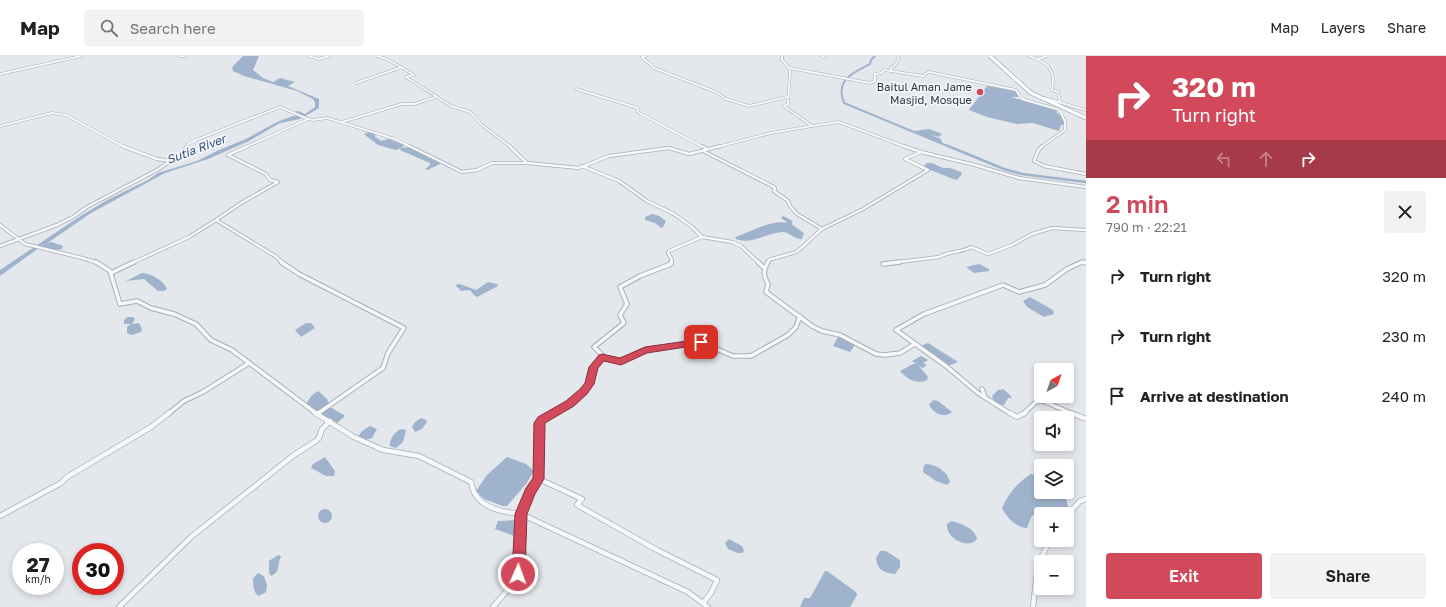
<!DOCTYPE html>
<meta charset="utf-8">
<style>
:root{--surface:#fff;--page:#f2f2f2;--text:#222;--muted:#767676;--line:#e0e0e0;--accent:#d1495b}
body{margin:0;font-family:"Golos Text",sans-serif;background:var(--page);color:var(--text);height:100vh;display:flex;flex-direction:column;font-size:15px;white-space:nowrap}
*{box-sizing:border-box;margin:0}
p{font-size:13px;color:var(--muted)}
.icon{flex:none;width:22px;height:22px;fill:none;stroke:currentColor;stroke-width:2;stroke-linecap:round;stroke-linejoin:round}
.map{position:relative;flex:1;overflow:hidden}
.panel{display:flex;flex-direction:column;background:var(--surface);width:360px}
.panel>*{flex:none}
.banner{background:#d1495b;color:#fff;overflow:hidden}
.needle{width:26px;rotate:40deg}
.fabs{position:absolute;left:1034px;top:307px;display:grid;gap:8px}
.fabs a{display:grid;place-items:center;width:40px;height:40px;border-radius:4px;background:var(--surface);box-shadow:0 2px 6px #0003;font-size:20px}
.speed{position:absolute;left:12px;top:487px;display:flex;gap:8px;font-size:20px;font-weight:700;text-align:center}
.speed>*{display:grid;place-content:center;width:52px;height:52px;border-radius:50%;background:var(--surface);box-shadow:0 2px 6px #0003;line-height:1}
.speed small{font-size:10px;font-weight:400}
.speed .limit{border:6px solid #d22;background:#fff;color:#111}
.pin{position:absolute;display:grid;place-items:center;width:34px;height:34px;color:#fff;margin:-17px;border-radius:8px;box-shadow:0 2px 6px #0006}
.me{position:absolute;width:44px;margin:-22px;rotate:2deg;stroke-linejoin:round;filter:drop-shadow(0 0 3px #0008)}
.turn{display:flex;align-items:center;gap:14px;height:84px;padding:0 20px;font-size:18px}
.turn .icon{width:52px;height:52px;stroke-width:2.5}
.turn b{display:block;font-size:28px;line-height:34px}
.lanes{display:flex;align-items:center;height:38px;padding:0 20px;background:#0003;justify-content:center;gap:20px;direction:ltr}
.lanes .off{opacity:.35}
.round{display:grid;place-items:center;flex:none;width:42px;height:42px;border-radius:4px;background:var(--page)}
.head{display:flex;align-items:center;justify-content:space-between;height:68px;padding:0 20px}
h1{font-size:24px;font-weight:600;line-height:30px;color:var(--accent)}
.cta{display:flex;gap:8px;margin-top:auto;padding:8px 20px}
.cta a{flex:1;height:46px;border-radius:4px;background:var(--accent);color:#fff;font-size:16px;font-weight:600;line-height:46px;text-align:center}
.cta a+a{background:var(--page);color:var(--text)}
ul{padding:0;list-style:none}
li{display:flex;align-items:center;gap:12px;height:60px;padding:0 20px}
li div{flex:1}
li b{display:block;font-size:15px}
li em{font-style:normal}
header{display:flex;align-items:center;gap:24px;box-sizing:border-box;height:56px;padding:0 20px;background:var(--surface);border-bottom:1px solid var(--line)}
header strong{font-size:19px}
nav{display:flex;gap:22px;margin-inline-start:auto;font-size:14px}
.search{width:280px;height:36px;background:var(--page);display:flex;align-items:center;gap:10px;box-sizing:border-box;padding:0 14px;border-radius:4px;color:var(--muted);font-size:15px}
main{display:flex;flex:1;min-height:0}
.map>svg:first-child{display:block}
</style>
<header>
<strong>Map</strong>
<div class="search"><svg class="icon" aria-label="search" viewBox="0 0 24 24"><circle cx="10" cy="10" r="6"/><path d="M15 15l6 6"/></svg>Search here</div>
<nav><a>Map</a><a>Layers</a><a>Share</a></nav>
</header>
<main>
<div class="map">
<svg width="1086" height="551" viewBox="0 0 1086 551">
<rect width="100%" height="100%" fill="#e4e7ec"/>
<!-- water -->
<g fill="#9fb4cc">
<polygon points="243,0 259,0 253,14 263,22 273,26 280,22 295,26 288,30 319,43 319,52 300,63 280,67 249,85 208,103 165,117 91,157 46,188 51,186 63,190 62,193 56,194 43,191 43,189 0,220 0,214 82,159 109,143 148,124 158,117 197,105 219,94 246,83 277,66 293,60 301,59 294,56 298,55 305,58 315,51 315,46 313,43 297,35 244,20 233,15 232,11"/>
<path d="M987,30L1016,35L1020,41H1011L1058,54L1056,56C1062,59 1064,63 1064,69H1061L1059,75L1033,67L1017,68L987,61L969,54Z"/>
<polygon points="929,73 942,78 939,81 929,78 941,83 942,86 938,86 914,75"/>
<path d="M369,76L375,78V81L379,83L380,85L389,83L405,89L401,92C411,89 435,100 440,108L428,114L425,113L430,109V107L400,94L401,92L396,94L378,89L365,79L364,78Z"/>
<polygon points="927,107 932,107 943,112 950,112 961,116 962,118 957,124 953,123 923,111"/>
<polygon points="652,158 659,160 666,165 663,171 661,172 655,167 645,164 645,161"/>
<path d="M783,160L791,164L793,167L791,168L804,177L802,183C794,183 789,176 782,176C767,177 750,189 736,183L735,181C750,176 772,163 788,167L781,162Z"/>
<polygon points="979,208 989,213 989,215 974,217 966,211"/>
<path d="M142,217C151,217 165,226 167,233L164,235H158L144,223L126,225Z"/>
<polygon points="488,226 497,228 498,230 477,241 475,240 470,234 461,235 455,229 460,228 476,234"/>
<polygon points="1030,241 1053,254 1054,258 1044,261 1027,251 1023,245"/>
<polygon points="127,261 133,261 135,263 132,268 139,267 142,273 141,276 132,279 127,277 127,271 131,268 124,268 124,264"/>
<polygon points="306,267 311,267 315,272 301,281 295,274"/>
<polygon points="838,281 855,289 850,296 833,290"/>
<polygon points="928,287 958,306 948,310 920,290"/>
<path d="M921,300L928,304L923,307L927,309L923,312L919,310L928,321L927,324C918,329 906,323 900,315L913,308H916L912,305Z"/>
<path d="M1003,333L1009,338L1012,342H1008L1004,349C999,349 993,346 992,340L998,334Z"/>
<polygon points="318,335 327,343 329,347 316,356 306,348 312,339"/>
<path d="M934,344L938,345L952,356C944,363 932,357 929,348Z"/>
<polygon points="330,351 344,359 344,361 337,367 321,359 320,357"/>
<polygon points="421,362 426,364 427,366 422,373 415,376 412,371 415,366"/>
<polygon points="370,370 377,373 372,382 365,384 358,381 362,375"/>
<path d="M401,373L406,374L403,386L396,392L390,390C389,384 395,375 401,373Z"/>
<polygon points="325,401 335,415 334,420 326,420 311,412 313,408"/>
<polygon points="507,401 526,408 534,415 526,428 507,450 503,450 484,443 476,435 487,419"/>
<path d="M927,408C937,409 948,416 950,426L947,429L936,425L923,416L924,409Z"/>
<path d="M1031,418L1041,421V436L1064,437L1069,453L1063,458H1041V461L1032,459L1027,472C1017,472 1006,461 1002,452C1008,438 1018,426 1031,418Z"/>
<circle cx="325" cy="460" r="7"/>
<polygon points="519,464 517,481 495,473 498,465"/>
<path d="M952,465C961,468 975,472 977,483C968,495 945,481 947,468Z"/>
<polygon points="729,483 742,490 744,495 742,497 738,497 728,493 725,487"/>
<path d="M880,495H886L900,504V511L895,518C884,517 877,514 876,502Z"/>
<path d="M278,499L281,500C281,502 279,504 279,506C278,513 278,517 271,520L269,517V505Z"/>
<polygon points="825,515 827,515 856,536 857,539 850,551 800,551 804,542 810,542"/>
<path d="M258,517L264,520L267,529L266,536L259,540C253,537 253,528 253,522Z"/>
</g>
<g fill="none" stroke-linecap="round" stroke-linejoin="round">
<!-- canal-far1 -->
<path stroke="#9fb4cc" stroke-width="2" d="M875,0L871,4L870,8C852,17 835,24 844,47L950,91"/>
<!-- canal -->
<polyline stroke="#9fb4cc" stroke-width="2.5" points="948,90 1004,113 1022,118 1086,126"/>
<!-- street-far3 casing -->
<g stroke="#a9aeb7" stroke-width="3">
<g id="street-far3">
<polyline points="179,0 184,0"/>
<polyline points="308,0 319,3 329,0"/>
<polyline points="377,0 387,3 414,19 406,21 451,50 470,56 482,69 511,91"/>
<polyline points="646,0 642,1 654,12 716,36 726,43 749,50 787,41"/>
<polyline points="822,0 824,1"/>
<path d="M1029,0C1048,6 1056,14 1052,34L1058,36L1060,46"/>
<polyline points="1038,3 1047,0"/>
<polyline points="789,12 870,27 875,25 875,18 881,17 884,14 923,20 929,16 1016,34 1021,42 1025,44 1060,54 1065,66 1065,74 1041,91"/>
<polyline points="891,15 891,12 895,9 899,3 898,0"/>
<polyline points="0,18 81,0"/>
<polyline points="356,27 402,11"/>
<polyline points="576,33 638,52 637,55 641,58 703,91"/>
<polyline points="1044,42 1086,54"/>
<polyline points="342,66 402,48 414,48 436,41"/>
<polyline points="0,70 52,57 66,59 124,91"/>
<polyline points="812,70 839,66 906,91"/>
<polyline points="186,91 188,88 196,84 280,51 308,63 313,64 327,62 395,83 411,91"/>
<polyline points="246,91 308,63"/>
<polyline points="717,91 771,77 812,70 784,50 788,48 790,16 789,12 782,4 782,0"/>
</g>
</g>
<!-- street-far2 casing -->
<g stroke="#a9aeb7" stroke-width="4">
<g id="street-far2">
<polyline points="122,90 157,103 171,105"/>
<polyline points="248,90 228,99 266,118 270,124 278,126 241,147 216,164 275,200 283,207"/>
<polyline points="409,90 462,116 477,114 492,107 527,107 509,90"/>
<polyline points="702,90 707,93"/>
<polyline points="903,90 921,96"/>
<polyline points="1042,90 1038,95 1034,105 1044,110 1086,118"/>
<path d="M703,95L772,130L775,132L774,135L788,145L790,150L797,158L822,173C813,180 805,190 796,196C794,197 774,202 769,204L767,207"/>
<polyline points="527,107 579,112 609,100 669,92 689,98 721,90"/>
<polyline points="582,110 619,125 647,145 674,158 692,171 702,181 732,186 741,190 759,207"/>
<polyline points="0,169 25,188 82,202 98,207"/>
<polyline points="822,173 863,153 928,114 905,103 921,96 975,109 1019,122 1086,131"/>
<polyline points="0,190 57,169 73,161 87,151 157,114 181,98 187,90"/>
<polyline points="132,207 189,181 216,164"/>
<polyline points="671,207 672,204 668,197 669,195 702,181"/>
<path d="M890,207L939,201C949,195 961,197 971,191L988,198L1012,189L1032,178L1052,172L1086,174"/>
<polyline points="1080,207 1086,207"/>
</g>
</g>
<!-- street-far1 casing -->
<g stroke="#a9aeb7" stroke-width="5.5">
<g id="street-far1">
<polyline points="96,206 110,215 120,248 137,245 151,252 174,258 196,268 211,284 232,294 317,358"/>
<polyline points="281,206 299,218 404,272 388,297 383,312 317,358"/>
<polyline points="758,206 764,212"/>
<path d="M768,206C763,215 763,219 768,228L766,236L812,270L822,275L840,279L876,298L885,299L900,297L915,288"/>
<polyline points="1084,206 1086,207"/>
<polyline points="883,208 900,206"/>
<polyline points="111,217 134,206"/>
<polyline points="602,301 621,305 645,294 701,286 733,300 751,300 788,279 796,271 800,260"/>
<polyline points="982,333 985,341"/>
<polyline points="168,358 184,345 203,336 249,307"/>
<polyline points="550,358 573,344 582,337 588,328 594,310 603,300 594,291 624,267 620,259 627,248 620,231 640,220 671,208 671,206"/>
<polyline points="1011,358 978,337 946,310 896,274 924,258 1003,229 1019,236 1045,229 1067,213 1082,206"/>
<polyline points="1023,358 1037,345 1043,345 1073,358"/>
</g>
</g>
<!-- street casing -->
<g stroke="#a9aeb7" stroke-width="6">
<g id="street">
<path d="M315,357L354,381L383,394L419,400L471,426C472,430 473,435 475,438C485,454 505,456 521,458L688,536L708,551"/>
<polyline points="1010,357 1017,361 1025,357"/>
<polyline points="1071,357 1086,363"/>
<polyline points="317,358 319,357"/>
<polyline points="539,423 582,443 577,449 657,494 717,524 711,537 703,547"/>
<polyline points="1067,459 1080,445 1086,443"/>
<polyline points="0,460 61,427 67,421 151,371 169,357"/>
<polyline points="119,551 191,481 294,399 316,385 319,382 322,373 330,365"/>
<polyline points="493,551 516,524 518,518 521,458 530,436 539,423 539,367 551,357"/>
<polyline points="1033,551 1038,508 1050,484"/>
</g>
</g>
<!-- highway casing -->
<g stroke="#8b94a3" stroke-width="4.5">
<polyline id="highway" points="990,0 1031,37 1086,62"/>
</g>
<!-- street-far3 -->
<use href="#street-far3" stroke="#f7f8fa" stroke-width="2"/>
<!-- street-far2 -->
<use href="#street-far2" stroke="#f7f8fa" stroke-width="2.5"/>
<!-- street-far1 -->
<use href="#street-far1" stroke="#f7f8fa" stroke-width="3.5"/>
<!-- street -->
<use href="#street" stroke="#f7f8fa" stroke-width="4.5"/>
<!-- highway -->
<use href="#highway" stroke="#fff" stroke-width="3.5"/>
</g>
<!-- route -->
<polygon fill="#d1495b" stroke="#882f3b" points="701,283 705,284 706,286 705,288 647,297 621,309 604,305 598,312 594,328 587,338 574,350 545,367 544,423 535,438 527,458 525,518 523,522 518,524 514,522 512,518 515,458 526,432 533,422 534,367 538,361 566,345 580,333 585,327 589,311 599,299 602,298 620,302 645,291"/>
<!-- markers -->
<circle fill="#d1495b" stroke="#f4f6f9" stroke-width="1.5" cx="980" cy="36" r="4"/>
<g text-anchor="middle" dominant-baseline="central" stroke-width="3.5" stroke-linejoin="round" paint-order="stroke">
<!-- far-poi labels -->
<g font-size="11" fill="#2b3445" stroke="#f4f6f9" text-anchor="end">
<text x="972" y="30">Baitul Aman Jame<tspan x="972" dy="13">Masjid, Mosque</tspan></text>
</g>
<!-- far-water labels -->
<g font-size="12" font-style="italic" fill="#34527a" stroke="#f4f6f9">
<text transform="translate(196 93) rotate(-21)">Sutia River</text>
</g>
</g>
</svg>
<div class="fabs">
<a><svg class="needle" viewBox="-14 -14 28 28"><path d="M0-13l5 13h-10z" fill="#e53935"/><path d="M0 13l5-13h-10z" fill="#767676"/></svg></a>
<a><svg class="icon" aria-label="sound" viewBox="0 0 24 24"><path d="M4 9h4l5-4v14l-5-4H4zM17 9q2 3 0 6"/></svg></a>
<a><svg class="icon" aria-label="layers" viewBox="0 0 24 24"><path d="M12 4l9 5-9 5-9-5zM3 14l9 5 9-5"/></svg></a>
<a>+</a>
<a>−</a>
</div>
<div class="speed"><div>27<small>km/h</small></div><div class="limit">30</div></div>
<div class="pin" style="left:701px;top:286px;background:#d93025"><svg class="icon" aria-label="arrive" viewBox="0 0 24 24"><path d="M6 21V4h12l-3 4 3 4H6"/></svg></div>
<svg class="me" style="left:518px;top:518px" viewBox="-20 -20 40 40"><circle r="17" fill="#d1495b" stroke="#fff" stroke-width="3"/><path d="M0-11L8 9 0 5-8 9z" fill="#fff"/></svg>
</div>
<section class="panel">
<div class="banner">
<div class="turn"><svg class="icon" aria-label="right" viewBox="0 0 24 24"><path d="M7 20v-9h11M14 6l5 5-5 5"/></svg><div><b>320 m</b>Turn right</div></div>
<div class="lanes"><svg class="icon off" aria-label="left" viewBox="0 0 24 24"><path d="M17 20v-9H6M10 6l-5 5 5 5"/></svg><svg class="icon off" aria-label="ahead" viewBox="0 0 24 24"><path d="M12 20V5M6 11l6-6 6 6"/></svg><svg class="icon" aria-label="right" viewBox="0 0 24 24"><path d="M7 20v-9h11M14 6l5 5-5 5"/></svg></div>
</div>
<div class="head"><div><h1>2 min</h1><p>790 m · 22:21</p></div><a class="round"><svg class="icon" aria-label="close" viewBox="0 0 24 24"><path d="M6 6l12 12M18 6L6 18"/></svg></a></div>
<ul>
<li><svg class="icon" aria-label="right" viewBox="0 0 24 24"><path d="M7 20v-9h11M14 6l5 5-5 5"/></svg><div><b>Turn right</b></div><em>320 m</em></li>
<li><svg class="icon" aria-label="right" viewBox="0 0 24 24"><path d="M7 20v-9h11M14 6l5 5-5 5"/></svg><div><b>Turn right</b></div><em>230 m</em></li>
<li><svg class="icon" aria-label="arrive" viewBox="0 0 24 24"><path d="M6 21V4h12l-3 4 3 4H6"/></svg><div><b>Arrive at destination</b></div><em>240 m</em></li>
</ul>
<div class="cta"><a>Exit</a><a>Share</a></div>
</section>
</main>
